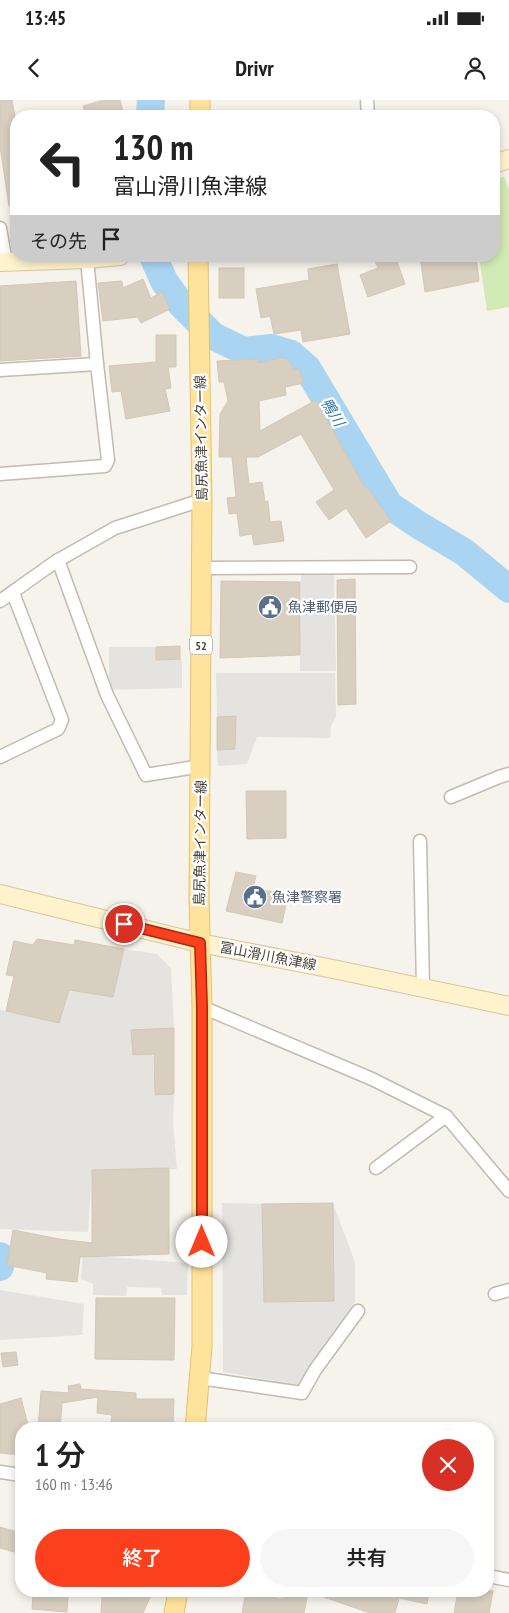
<!DOCTYPE html>
<html lang="ja">
<meta charset="utf-8">
<style>
:root{--surface:#fff;--page:#f6f6f6;--text:#222;--muted:#767676;--accent:#fc3f1d}
body{margin:0;font-family:"PT Sans Narrow","Noto Sans JP",sans-serif;background:var(--page);color:var(--text);height:100vh;display:flex;flex-direction:column;font-size:19px;white-space:nowrap}
*{box-sizing:border-box;margin:0}
p{font-size:16px;color:var(--muted)}
.icon{flex:none;width:28px;height:28px;fill:none;stroke:currentColor;stroke-width:2;stroke-linecap:round;stroke-linejoin:round}
.map{position:relative;flex:1;overflow:hidden}
.details{position:absolute;left:15px;top:1322px;width:479px;height:175px;display:flex;flex-direction:column;background:var(--surface);border-radius:20px;box-shadow:0 2px 8px #0003}
.details>*{flex:none}
.banner{position:absolute;left:10px;top:10px;width:490px;height:152px;border-radius:20px;box-shadow:0 2px 8px #0003;background:#fff;color:var(--text);overflow:hidden}
.pin{position:absolute;display:grid;place-items:center;width:42px;height:42px;color:#fff;margin:-21px;border:2px solid #fff;border-radius:50%;box-shadow:0 1px 5px #0007}
.me{position:absolute;width:55px;margin:-28px;rotate:0deg;stroke-linejoin:round;filter:drop-shadow(0 0 4px #0008)}
.turn{display:flex;align-items:center;gap:18px;height:105px;padding:0 20px;font-size:22px}
.turn .icon{width:65px;height:65px;stroke-width:2.5}
.turn b{display:block;font-size:35px;line-height:42px}
.then{display:flex;align-items:center;height:48px;padding:0 20px;background:#0003;gap:10px;font-size:19px}
.round{display:grid;place-items:center;flex:none;width:52px;height:52px;border-radius:26px;background:var(--page)}
.headline{display:flex;align-items:center;justify-content:space-between;height:85px;padding:0 20px}
h1{font-size:30px;font-weight:600;line-height:38px}
.action{display:flex;gap:10px;margin-top:auto;padding:10px 20px}
.action a{flex:1;height:58px;border-radius:30px;background:var(--accent);color:#fff;font-size:20px;font-weight:600;line-height:58px;text-align:center}
.action a+a{background:var(--page);color:var(--text)}
.status{display:flex;justify-content:space-between;align-items:center;height:35px;padding:0 25px;background:var(--surface);direction:ltr}
.status svg{height:14px;fill:currentColor}
header{display:flex;justify-content:space-between;align-items:center;height:65px;padding:0 20px;background:var(--surface);font-size:22px;font-weight:600}
.map>svg:first-child{display:block}
</style>
<div class="status"><b>13:45</b><svg viewBox="0 0 49 12"><path d="M0 12V9h3v3zM5 12V6h3v6zM10 12V3h3v9zM15 12V0h3v12zM26 1h20v11H26zM47 4h2v5h-2z"/></svg></div>
<header><svg class="icon" aria-label="back" viewBox="0 0 24 24"><path d="M15 5l-7 7 7 7"/></svg>Drivr<svg class="icon" aria-label="person" viewBox="0 0 24 24"><circle cx="12" cy="8" r="4"/><path d="M4 21q1-7 8-7t8 7"/></svg></header>
<div class="map">
<svg width="509" height="1513" viewBox="0 0 509 1513">
<rect width="100%" height="100%" fill="#f6f3ec"/>
<!-- green -->
<polygon fill="#d2eab5" points="504,77 509,89 509,207 487,211 479,156 494,156 494,80"/>
<!-- parking -->
<g fill="#e5e3e0">
<polygon points="301,475 334,475 336,571 300,571"/>
<polygon points="109,547 156,547 156,560 182,559 182,588 109,590"/>
<polygon points="216,573 335,573 336,617 331,626 330,638 257,637 247,664 218,666 217,650 235,649 236,616 217,617"/>
<polygon points="124,849 157,854 171,868 174,928 131,930 133,955 153,954 155,995 174,994 173,1022 177,1069 92,1070 88,1132 0,1129 0,910 59,923 69,890 113,896"/>
<polygon points="222,1103 262,1104 264,1202 334,1200 333,1103 355,1162 355,1202 299,1285 223,1272"/>
<polygon points="83,1155 188,1163 187,1195 162,1195 161,1188 127,1187 126,1196 93,1195 93,1184 81,1179"/>
<polygon points="0,1190 84,1204 82,1235 0,1240"/>
</g>
<g fill="none" stroke-linecap="round" stroke-linejoin="round">
<!-- river -->
<g stroke="#a9d4f2" stroke-width="28">
<polyline points="150,16 151,0"/>
<polyline points="153,156 164,181 180,203 213,236 244,251 271,248 291,254 307,268 389,405 417,424 464,452 509,489"/>
<polyline points="0,1156 2,1160 0,1167"/>
</g>
</g>
<!-- building -->
<g fill="#d8cfc1" stroke="#d3c7b4">
<polygon points="0,0 12,0 16,22 16,105 9,106 0,46"/>
<polygon points="104,0 120,0 124,16 86,16 83,6"/>
<polygon points="373,156 395,156 405,184 368,197 360,175 378,168"/>
<polygon points="420,156 476,156 479,181 425,192"/>
<polygon points="337,164 350,234 303,242 301,230 274,234 270,216 261,218 256,189 309,180 308,169"/>
<rect x="219" y="168" width="25" height="30"/>
<polygon points="143,179 151,198 162,192 170,209 141,223 138,217 103,221 98,183 122,181 123,188"/>
<polygon points="76,181 81,256 0,261 0,186"/>
<polygon points="156,235 176,235 176,267 168,267 171,288 165,289 170,311 126,319 121,291 112,292 109,266 156,262"/>
<polygon points="280,258 285,258 291,263 293,270 299,269 304,283 285,287 286,295 259,301 260,331 316,300 365,388 367,387 391,421 366,438 346,408 329,420 316,402 334,390 301,334 258,357 246,357 249,384 262,382 265,402 268,401 270,422 281,421 284,441 254,445 252,434 240,436 237,413 229,414 227,398 236,397 232,357 219,357 220,314 228,301 224,282 219,282 217,261 258,259 258,263"/>
<polygon points="355,479 356,604 338,605 337,480"/>
<polygon points="221,481 300,482 300,555 220,558"/>
<polygon points="180,546 180,559 156,560 156,547"/>
<polygon points="236,616 235,649 217,650 217,617"/>
<polygon points="246,691 286,691 286,738 247,739"/>
<polygon points="236,772 256,776 253,788 288,795 282,823 226,811"/>
<polygon points="37,839 74,845 75,840 124,849 113,897 69,890 59,923 6,911 14,876 6,875 14,841 33,845"/>
<polygon points="174,928 174,994 155,995 154,954 133,955 131,930"/>
<polygon points="169,1068 169,1154 80,1157 77,1182 46,1179 47,1173 7,1165 13,1130 59,1139 92,1143 92,1070"/>
<polygon points="333,1103 334,1201 264,1202 262,1104"/>
<polygon points="96,1198 175,1198 174,1260 95,1259"/>
<polygon points="16,1252 18,1265 3,1267 1,1253"/>
<polygon points="80,1284 81,1289 136,1293 136,1299 174,1299 173,1328 110,1329 112,1315 97,1313 98,1297 62,1303 60,1329 38,1329 41,1291 69,1293 68,1286"/>
<polygon points="21,1298 29,1329 21,1329 21,1355 0,1353 0,1304"/>
<polygon points="0,1427 21,1433 21,1454 0,1448"/>
<polygon points="108,1491 153,1491 143,1513 101,1513 102,1497 124,1498"/>
<polygon points="246,1491 282,1499 284,1493 307,1498 304,1513 242,1513"/>
<polygon points="312,1491 429,1491 427,1504 399,1498 395,1513 370,1513 312,1493"/>
<polygon points="458,1491 493,1491 489,1513 454,1513"/>
<polygon points="33,1492 68,1495 67,1512 32,1509"/>
</g>
<g fill="none" stroke-linecap="round" stroke-linejoin="round">
<!-- street casing -->
<g stroke="#c2bbae" stroke-width="15">
<g id="street">
<polyline points="367,0 368,16"/>
<polyline points="0,128 6,162"/>
<polyline points="0,270 97,264"/>
<polyline points="0,374 105,366 108,360 97,264 87,159"/>
<polyline points="58,460 107,595 146,675 201,666"/>
<polyline points="202,468 410,467"/>
<polyline points="0,501 55,462 115,428 202,400"/>
<polyline points="0,657 58,629 62,620 13,493"/>
<polyline points="451,697 499,677 509,674"/>
<polyline points="420,741 423,888"/>
<polyline points="202,907 372,979 446,1016 509,1091"/>
<polyline points="376,1068 446,1016"/>
<polyline points="495,1194 509,1190"/>
<polyline points="200,1278 302,1293 315,1270 358,1211"/>
<polyline points="0,1372 21,1375"/>
<polyline points="488,1476 509,1480"/>
</g>
</g>
<!-- secondary casing -->
<g stroke="#d6c79b" stroke-width="20">
<g id="secondary">
<polyline points="494,64 509,59"/>
<polyline points="0,162 87,159 120,156"/>
<polyline points="0,794 200,843 333,869 509,906"/>
</g>
</g>
<!-- primary casing -->
<g stroke="#e6c16a" stroke-width="21">
<g id="primary">
<polyline points="200,16 200,0"/>
<polyline points="195,1329 202,1247 202,907 199,799 202,400 198,156"/>
<polyline points="174,1513 178,1491"/>
</g>
</g>
<!-- street -->
<use href="#street" stroke="#fff" stroke-width="12"/>
<!-- secondary -->
<use href="#secondary" stroke="#fff3cd" stroke-width="18"/>
<!-- primary -->
<use href="#primary" stroke="#ffe39c" stroke-width="19"/>
</g>
<g fill="none" stroke-linecap="round" stroke-linejoin="round">
<!-- route casing -->
<g stroke="#a42913" stroke-width="12">
<polyline id="route" points="124,824 200,843 202,907 202,1142"/>
</g>
<!-- route -->
<use href="#route" stroke="#fc3f1d" stroke-width="9"/>
</g>
<!-- icons -->
<defs>
<g id="civic-disc" transform="scale(1.25)"><circle r="9.5" fill="#5c6f8a" stroke="#fff"/><path d="M-.6-6.5H3V-4.5H.6V-3L4-1V1h2V6H-6V1h2V-1L-.6-3ZM-1.2 2.5V6h2.4V2.5Z" fill="#fff"/></g>
</defs>
<g fill-rule="evenodd">
<use href="#civic-disc" x="270" y="507"/>
<use href="#civic-disc" x="255" y="797"/>
</g>
<g text-anchor="middle" dominant-baseline="central" stroke-width="4.5" stroke-linejoin="round" paint-order="stroke">
<!-- shield labels -->
<rect fill="#fff" stroke="#817c74" stroke-width="1" x="190" y="535.5" width="22" height="19" rx="4"/>
<g font-size="12" font-weight="bold" fill="#4b4439">
<text x="201" y="545">52</text>
</g>
<!-- street labels -->
<g font-size="14" fill="#4b4439" stroke="#fff">
<text transform="translate(201 338) rotate(-91)">島尻魚津インター線</text>
<text transform="translate(200 743) rotate(-89)">島尻魚津インター線</text>
<text transform="translate(268 856) rotate(11)">富山滑川魚津線</text>
</g>
<!-- service labels -->
<g font-size="14" fill="#4e5e75" stroke="#fff" text-anchor="start">
<text x="288" y="507">魚津郵便局</text>
<text x="272" y="797">魚津警察署</text>
</g>
<!-- water labels -->
<g font-size="15" font-style="italic" fill="#2e7ab2" stroke="#fff">
<text transform="translate(333 312) rotate(59)">鴨川</text>
</g>
</g>
</svg>
<div class="pin" style="left:124px;top:824px;background:#d93025"><svg class="icon" aria-label="arrive" viewBox="0 0 24 24"><path d="M6 21V4h12l-3 4 3 4H6"/></svg></div>
<svg class="me" style="left:202px;top:1142px" viewBox="-20 -20 40 40"><circle r="19" fill="#fff"/><path d="M0-13L10 11 0 6-10 11z" fill="#fc3f1d"/></svg>
<div class="banner">
<div class="turn"><svg class="icon" aria-label="left" viewBox="0 0 24 24"><path d="M17 20v-9H6M10 6l-5 5 5 5"/></svg><div><b>130 m</b>富山滑川魚津線</div></div>
<div class="then">その先<svg class="icon" aria-label="arrive" viewBox="0 0 24 24"><path d="M6 21V4h12l-3 4 3 4H6"/></svg></div>
</div>
<section class="details">
<div class="headline"><div><h1>1 分</h1><p>160 m · 13:46</p></div><a class="round" style="background:#d93025;color:#fff"><svg class="icon" aria-label="close" viewBox="0 0 24 24"><path d="M6 6l12 12M18 6L6 18"/></svg></a></div>
<div class="action"><a>終了</a><a>共有</a></div>
</section>
</div>
